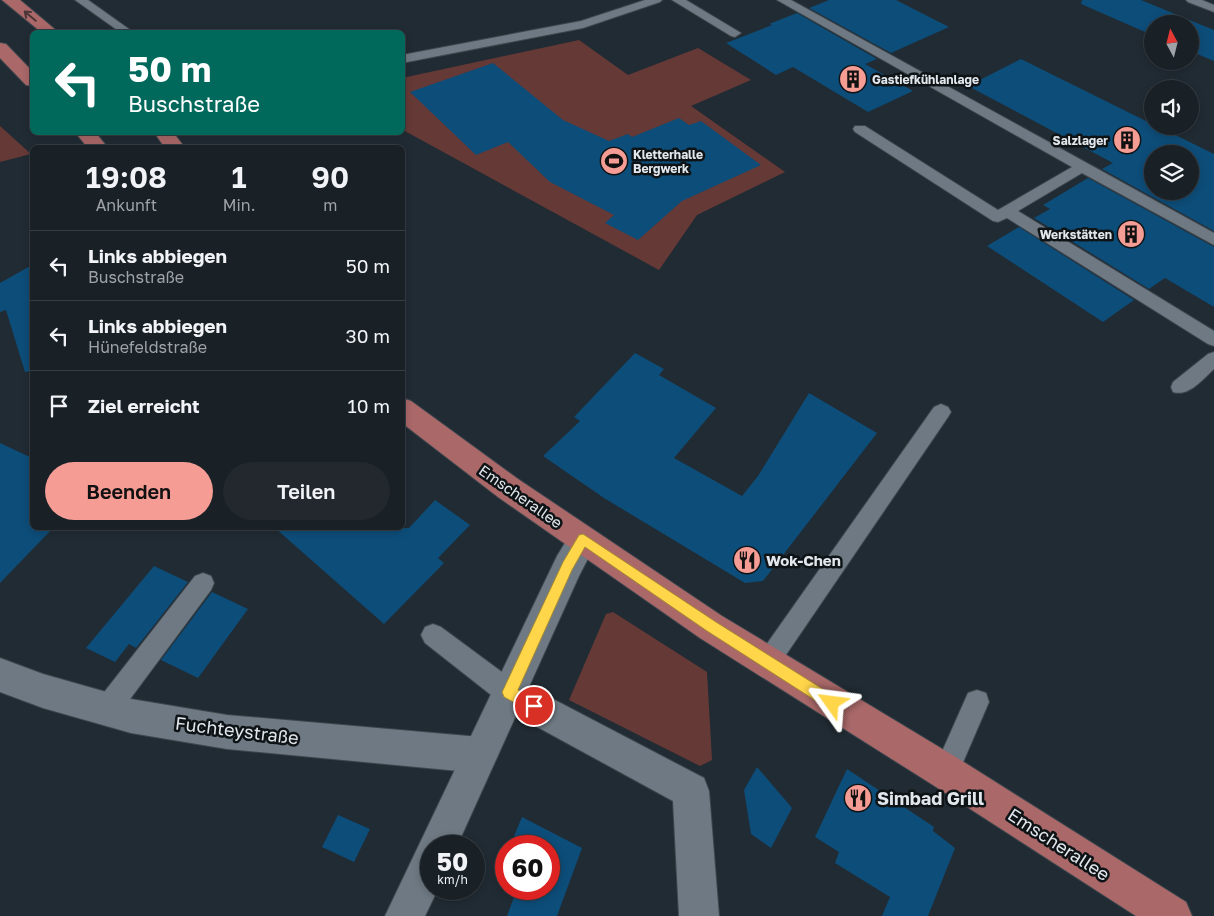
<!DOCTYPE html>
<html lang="de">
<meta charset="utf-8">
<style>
:root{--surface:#192026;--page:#22282e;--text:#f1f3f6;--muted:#9fa3a7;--line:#373e43;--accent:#f59c95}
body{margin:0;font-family:"Golos Text",sans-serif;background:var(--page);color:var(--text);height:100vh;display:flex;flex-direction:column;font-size:19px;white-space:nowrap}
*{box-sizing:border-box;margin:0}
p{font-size:16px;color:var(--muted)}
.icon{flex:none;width:28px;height:28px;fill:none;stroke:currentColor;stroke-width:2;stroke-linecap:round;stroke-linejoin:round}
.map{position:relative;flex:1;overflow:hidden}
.drawer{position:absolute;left:30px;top:145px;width:375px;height:385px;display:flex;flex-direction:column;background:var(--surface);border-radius:8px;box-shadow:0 2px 8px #0003,0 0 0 1px var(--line)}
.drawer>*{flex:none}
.top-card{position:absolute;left:30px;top:30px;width:375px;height:105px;border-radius:8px;box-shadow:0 2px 8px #0003,0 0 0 1px var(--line);background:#00695c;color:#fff;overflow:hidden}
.needle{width:32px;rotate:353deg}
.fabs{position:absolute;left:1144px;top:15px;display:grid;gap:10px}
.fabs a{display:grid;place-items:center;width:55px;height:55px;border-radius:50%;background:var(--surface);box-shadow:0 2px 8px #0003,0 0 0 1px var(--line);font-size:25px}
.speed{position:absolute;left:420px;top:835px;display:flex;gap:10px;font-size:25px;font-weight:700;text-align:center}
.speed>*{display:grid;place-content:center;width:65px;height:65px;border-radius:50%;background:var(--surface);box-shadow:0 2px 8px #0003,0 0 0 1px var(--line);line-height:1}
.speed small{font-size:12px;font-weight:400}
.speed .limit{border:8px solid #d22;background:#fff;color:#111}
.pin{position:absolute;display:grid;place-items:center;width:42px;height:42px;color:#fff;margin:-21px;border:2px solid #fff;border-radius:50%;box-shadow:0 1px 5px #0007}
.me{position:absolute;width:55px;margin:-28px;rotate:301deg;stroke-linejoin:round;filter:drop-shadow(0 0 4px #0008)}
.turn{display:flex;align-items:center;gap:18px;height:105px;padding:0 15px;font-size:22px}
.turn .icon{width:65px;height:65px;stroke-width:2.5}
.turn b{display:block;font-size:35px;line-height:42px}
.eta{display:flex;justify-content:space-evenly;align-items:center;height:85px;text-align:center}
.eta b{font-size:30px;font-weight:600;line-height:35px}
.action{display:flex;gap:10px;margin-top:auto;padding:10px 15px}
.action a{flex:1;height:58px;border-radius:30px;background:var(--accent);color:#111;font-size:20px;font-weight:600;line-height:58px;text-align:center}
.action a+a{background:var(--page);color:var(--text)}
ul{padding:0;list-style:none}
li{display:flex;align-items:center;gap:15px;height:70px;padding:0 15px;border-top:1px solid var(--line)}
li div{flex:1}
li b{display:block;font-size:19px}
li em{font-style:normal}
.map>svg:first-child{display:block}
</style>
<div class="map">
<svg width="1214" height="916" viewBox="0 0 1214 916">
<rect width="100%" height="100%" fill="#212b33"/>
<!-- green -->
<g fill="#653936">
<polygon points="579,40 628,75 698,48 751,80 691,106 785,172 697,215 659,270 403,130 402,78"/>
<polygon points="0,126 31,154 0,162"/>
<polygon points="613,612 707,672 712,760 700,766 569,700 606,614"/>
</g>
<!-- building -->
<g fill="#0d4d79" fill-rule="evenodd">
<polygon points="829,0 896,0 949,27 891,53 809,8"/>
<polygon points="1082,0 1141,0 1214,30 1214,61 1190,51 1190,24 1152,24 1152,35 1081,4"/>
<polygon points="797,13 877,59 865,64 913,91 868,112 793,67 776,75 726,43 772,25 769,24"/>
<path d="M1021,59L1152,124V126H1157L1214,154V231L1102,169L1113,163L968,86ZM1152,154H1190V191H1152Z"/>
<polygon points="493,63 563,120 609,141 628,134 632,137 679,118 689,125 701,121 761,165 682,201 638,240 605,223 614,215 550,182 508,142 476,155 410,92"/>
<polygon points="1088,178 1214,247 1214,307 1165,278 1149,289 1034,218 1050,209 1043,205"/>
<polygon points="1019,227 1134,300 1103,322 987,246"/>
<polygon points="32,265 32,371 25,372 6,310 0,312 0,283"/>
<polygon points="635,353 664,369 659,375 716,408 674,458 742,496 758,476 809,393 877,433 763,581 745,583 604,498 543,456 580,421 574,417"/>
<polygon points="0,443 32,458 32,528 53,528 0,583"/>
<polygon points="435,500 470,525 438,558 444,563 384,624 275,528 409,528"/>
<polygon points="154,566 188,582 136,648 129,644 115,662 86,648"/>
<polygon points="212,592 248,609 198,678 161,660"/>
<polygon points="757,767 792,808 771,848 751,834 744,790"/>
<polygon points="847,769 934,827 933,831 955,848 928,916 882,916 890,897 835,863 839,852 815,837"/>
<polygon points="338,815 370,829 354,862 322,847"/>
<polygon points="522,817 582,848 557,916 507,916 517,889 549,889 549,846 510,846"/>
</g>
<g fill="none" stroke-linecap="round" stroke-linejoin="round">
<!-- service casing -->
<g stroke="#3e464d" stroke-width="2">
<g id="service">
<polygon points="75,0 88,0 133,32 120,32"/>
<polygon points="645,0 662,0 660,2 583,28 402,63 402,55 581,21"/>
<polygon points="672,0 686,0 741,33 735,37 731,36"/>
<polygon points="777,0 791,0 1214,233 1214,245 1082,173 1018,211 1214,331 1214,346 1208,344 1007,218 998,222 993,221 855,132 853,129 855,126 865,126 998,210 1072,167"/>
<polygon points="1186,0 1202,0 1214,5 1214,12 1188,2"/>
<path d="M1214,352V369C1203,379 1189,397 1173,392L1171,387L1173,382L1208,354Z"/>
<polygon points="941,404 948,407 951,412 948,417 775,671 767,675 759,671 755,663 759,655 934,407"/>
<polygon points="203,573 211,576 214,583 211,590 116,718 107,721 98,718 95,709 98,700 195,576"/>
<polygon points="433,624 441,627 518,684 521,693 518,702 509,705 500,702 425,643 421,635 425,627"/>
<polygon points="977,690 986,693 989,702 955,781 946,785 937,781 933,772 968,693"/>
</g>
</g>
<!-- minor casing -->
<g stroke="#3e464d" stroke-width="2">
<g id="minor">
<polygon points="0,658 43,674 131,699 227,715 480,737 492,743 498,755 492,767 480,773 227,749 131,733 43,708 0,692"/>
<polygon points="509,676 704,778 709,791 719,916 679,916 673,801 497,705 492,693 497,681"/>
</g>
</g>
<!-- tertiary casing -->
<g stroke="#3e464d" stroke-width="2">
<polygon id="tertiary" points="583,526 593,530 598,539 579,576 457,846 431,846 431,889 438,889 425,916 385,916 557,556 573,530"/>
</g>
<!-- primary casing -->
<g stroke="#3e464d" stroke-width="2">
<g id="primary">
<polygon points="2,0 20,0 58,32 41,32"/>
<polygon points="0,43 6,44 32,71 32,86 26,85 0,58"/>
<polygon points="75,132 95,132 108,148 88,148"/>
<polygon points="154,132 173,132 185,148 165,148"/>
<polygon points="402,398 411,401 518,479 722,616 959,759 1186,902 1192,916 1136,916 933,785 700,638 498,497 402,423"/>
</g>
</g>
<!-- service -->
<use href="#service" fill="#6e7983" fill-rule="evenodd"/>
<!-- minor -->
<use href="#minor" fill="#6e7983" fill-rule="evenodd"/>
<!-- tertiary -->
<use href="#tertiary" fill="#6e7983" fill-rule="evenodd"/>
<!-- primary -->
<use href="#primary" fill="#aa6869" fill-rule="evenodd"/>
</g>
<!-- one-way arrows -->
<defs><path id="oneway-shaft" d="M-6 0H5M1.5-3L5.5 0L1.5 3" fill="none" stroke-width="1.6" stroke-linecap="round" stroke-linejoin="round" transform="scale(1.25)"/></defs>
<use stroke="#4c3537" href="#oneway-shaft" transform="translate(30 16) rotate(-140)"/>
<!-- route -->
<polygon fill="#ffd54a" stroke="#a68a30" points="583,534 716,622 837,698 839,703 837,708 832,710 827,708 707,631 585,547 572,570 518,690 539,701 541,706 539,711 534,713 504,697 502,692 504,688 563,562 579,535"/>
<!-- icons -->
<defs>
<g id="building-disc" transform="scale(1.4375)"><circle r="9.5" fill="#f59c95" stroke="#0e1316"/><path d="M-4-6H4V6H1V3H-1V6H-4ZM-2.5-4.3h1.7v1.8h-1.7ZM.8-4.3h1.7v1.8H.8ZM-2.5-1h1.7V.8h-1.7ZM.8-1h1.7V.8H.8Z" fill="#111"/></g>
<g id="stadium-disc" transform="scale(1.4375)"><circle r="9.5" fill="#f59c95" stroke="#0e1316"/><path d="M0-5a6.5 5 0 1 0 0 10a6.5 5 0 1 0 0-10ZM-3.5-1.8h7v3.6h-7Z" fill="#111"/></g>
<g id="restaurant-disc" transform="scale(1.4375)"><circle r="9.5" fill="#f59c95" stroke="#0e1316"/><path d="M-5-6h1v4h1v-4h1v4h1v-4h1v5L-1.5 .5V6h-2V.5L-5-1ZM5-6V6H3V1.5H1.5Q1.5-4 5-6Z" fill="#111"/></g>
</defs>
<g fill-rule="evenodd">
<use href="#building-disc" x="853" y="79"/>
<use href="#building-disc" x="1127" y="140"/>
<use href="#stadium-disc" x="614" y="161"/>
<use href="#building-disc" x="1131" y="234"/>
<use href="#restaurant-disc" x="747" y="560"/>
<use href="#restaurant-disc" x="858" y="798"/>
</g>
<g text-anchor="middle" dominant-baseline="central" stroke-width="5" stroke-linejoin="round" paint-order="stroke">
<!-- far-poi labels -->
<g font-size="12" font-weight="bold" fill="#e1e7ed" stroke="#0e1316" text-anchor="start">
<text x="872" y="79">Gastiefkühlanlage</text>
<text x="1108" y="140" text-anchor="end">Salzlager</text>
<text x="633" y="154">Kletterhalle<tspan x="633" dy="14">Bergwerk</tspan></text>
<text x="1112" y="234" text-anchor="end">Werkstätten</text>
</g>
<!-- street labels -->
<g font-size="15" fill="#e1e7ed" stroke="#0e1316">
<text transform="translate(521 496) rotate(35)">Emscherallee</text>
</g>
<!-- poi labels -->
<g font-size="15" font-weight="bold" fill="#e1e7ed" stroke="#0e1316" text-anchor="start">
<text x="766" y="560">Wok-Chen</text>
</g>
<!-- near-street labels -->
<g font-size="18" fill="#e1e7ed" stroke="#0e1316">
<text transform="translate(237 730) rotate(7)">Fuchteystraße</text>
<text transform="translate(1059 844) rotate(33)">Emscherallee</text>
</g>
<!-- near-poi labels -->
<g font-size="18" font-weight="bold" fill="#e1e7ed" stroke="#0e1316" text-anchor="start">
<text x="877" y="798">Simbad Grill</text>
</g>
</g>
</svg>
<div class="fabs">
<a><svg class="needle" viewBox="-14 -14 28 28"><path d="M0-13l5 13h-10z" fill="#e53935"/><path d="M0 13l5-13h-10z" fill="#9fa3a7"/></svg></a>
<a><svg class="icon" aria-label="sound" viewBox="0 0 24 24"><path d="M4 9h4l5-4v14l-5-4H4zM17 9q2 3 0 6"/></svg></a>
<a><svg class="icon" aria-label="layers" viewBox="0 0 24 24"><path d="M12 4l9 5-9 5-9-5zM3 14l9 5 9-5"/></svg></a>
</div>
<div class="speed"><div>50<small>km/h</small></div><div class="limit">60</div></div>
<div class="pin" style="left:534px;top:706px;background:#d93025"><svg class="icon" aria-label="arrive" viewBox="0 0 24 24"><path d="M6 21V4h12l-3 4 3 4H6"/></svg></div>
<svg class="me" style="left:832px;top:703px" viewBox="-20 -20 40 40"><path d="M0-17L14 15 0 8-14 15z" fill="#ffd54a" stroke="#fff" stroke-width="4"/></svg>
<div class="top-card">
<div class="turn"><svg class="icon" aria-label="left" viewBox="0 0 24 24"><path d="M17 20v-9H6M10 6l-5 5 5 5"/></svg><div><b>50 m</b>Buschstraße</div></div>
</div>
<section class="drawer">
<div class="eta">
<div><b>19:08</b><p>Ankunft</p></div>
<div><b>1</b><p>Min.</p></div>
<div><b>90</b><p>m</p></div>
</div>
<ul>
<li><svg class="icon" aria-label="left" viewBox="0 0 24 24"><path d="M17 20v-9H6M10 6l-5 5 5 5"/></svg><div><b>Links abbiegen</b><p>Buschstraße</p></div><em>50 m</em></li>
<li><svg class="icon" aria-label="left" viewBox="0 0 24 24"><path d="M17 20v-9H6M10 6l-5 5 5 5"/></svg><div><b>Links abbiegen</b><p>Hünefeldstraße</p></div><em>30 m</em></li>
<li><svg class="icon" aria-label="arrive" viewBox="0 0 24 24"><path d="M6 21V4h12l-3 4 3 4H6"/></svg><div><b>Ziel erreicht</b></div><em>10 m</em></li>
</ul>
<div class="action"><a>Beenden</a><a>Teilen</a></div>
</section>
</div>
